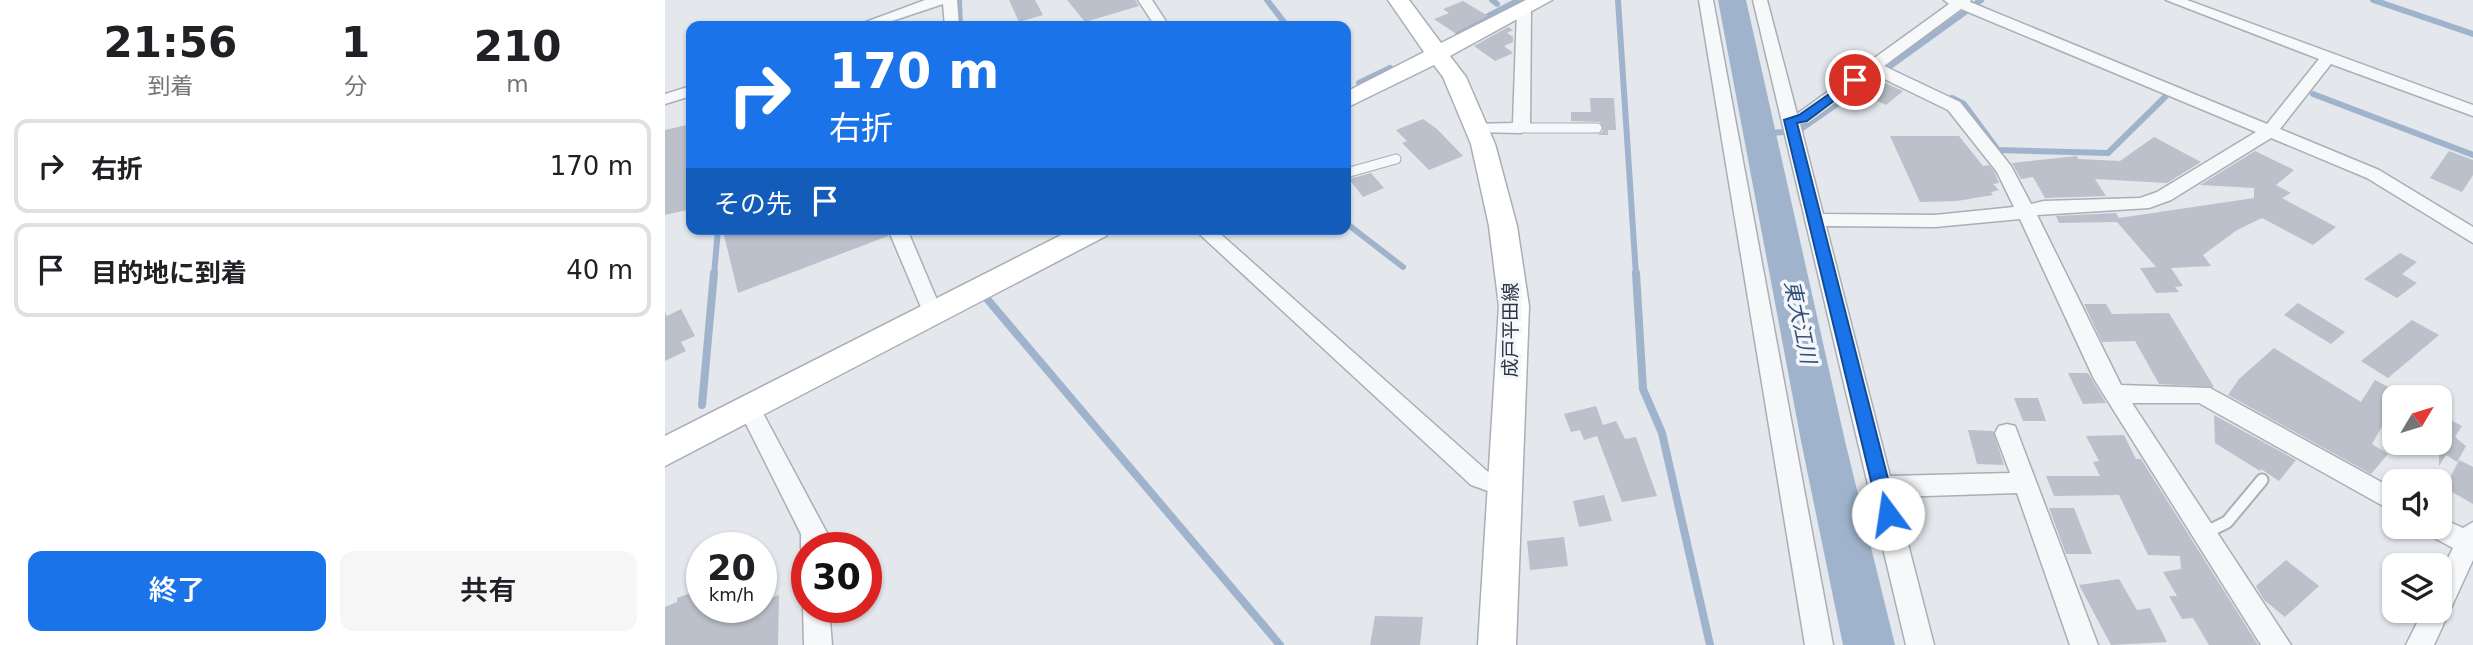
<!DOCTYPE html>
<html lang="ja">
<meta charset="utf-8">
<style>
:root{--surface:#fff;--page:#f6f6f6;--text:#202124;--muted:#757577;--line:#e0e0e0;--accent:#1a73e8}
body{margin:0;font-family:"DejaVu Sans","Noto Sans JP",sans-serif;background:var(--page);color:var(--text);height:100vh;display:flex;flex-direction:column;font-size:26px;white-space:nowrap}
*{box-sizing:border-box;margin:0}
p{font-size:23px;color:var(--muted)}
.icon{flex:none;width:38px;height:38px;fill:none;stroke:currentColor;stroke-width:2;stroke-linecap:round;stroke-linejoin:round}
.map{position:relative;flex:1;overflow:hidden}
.drawer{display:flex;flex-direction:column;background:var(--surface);width:665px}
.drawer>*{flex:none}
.hud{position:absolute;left:21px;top:21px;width:665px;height:214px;border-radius:14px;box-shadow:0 2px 5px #0004;background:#1a73e8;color:#fff;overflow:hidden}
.needle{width:46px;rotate:52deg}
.controls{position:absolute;left:1717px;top:385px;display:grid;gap:14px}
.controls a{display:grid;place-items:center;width:70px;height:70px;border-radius:14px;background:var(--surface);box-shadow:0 2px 5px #0004;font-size:35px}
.speed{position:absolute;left:21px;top:532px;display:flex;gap:14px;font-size:35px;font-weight:700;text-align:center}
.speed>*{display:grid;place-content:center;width:91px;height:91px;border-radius:50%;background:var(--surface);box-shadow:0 2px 5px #0004;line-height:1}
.speed small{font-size:18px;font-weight:400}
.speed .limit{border:10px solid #d22;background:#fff;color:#111}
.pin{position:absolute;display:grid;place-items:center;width:60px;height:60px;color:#fff;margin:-30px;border:4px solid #fff;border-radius:50%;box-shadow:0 2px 7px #0007}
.me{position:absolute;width:77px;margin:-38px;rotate:346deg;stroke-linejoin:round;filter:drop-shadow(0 0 5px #0008)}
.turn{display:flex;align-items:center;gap:24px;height:147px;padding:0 28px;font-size:32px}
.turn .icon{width:91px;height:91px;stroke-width:2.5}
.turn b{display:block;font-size:49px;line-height:60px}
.then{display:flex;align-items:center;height:66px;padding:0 28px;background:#0003;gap:14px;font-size:26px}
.eta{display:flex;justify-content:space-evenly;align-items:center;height:119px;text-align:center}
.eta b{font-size:42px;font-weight:600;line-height:49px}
.primary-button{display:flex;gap:14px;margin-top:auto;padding:14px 28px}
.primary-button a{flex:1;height:80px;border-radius:14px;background:var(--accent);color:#fff;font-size:28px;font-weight:600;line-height:80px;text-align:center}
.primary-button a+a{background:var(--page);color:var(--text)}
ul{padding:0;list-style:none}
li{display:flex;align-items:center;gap:21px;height:94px;margin:0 14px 10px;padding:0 14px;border:4px solid var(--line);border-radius:14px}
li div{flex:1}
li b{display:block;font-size:26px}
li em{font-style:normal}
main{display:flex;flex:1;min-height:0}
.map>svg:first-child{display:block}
</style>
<main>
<section class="drawer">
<div class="eta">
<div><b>21:56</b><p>到着</p></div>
<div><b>1</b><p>分</p></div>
<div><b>210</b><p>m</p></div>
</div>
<ul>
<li><svg class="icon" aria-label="right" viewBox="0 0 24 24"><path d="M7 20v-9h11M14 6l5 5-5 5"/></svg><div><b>右折</b></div><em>170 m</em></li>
<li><svg class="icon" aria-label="arrive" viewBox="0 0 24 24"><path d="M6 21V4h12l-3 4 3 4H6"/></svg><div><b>目的地に到着</b></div><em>40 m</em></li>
</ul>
<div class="primary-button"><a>終了</a><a>共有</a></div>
</section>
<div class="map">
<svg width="1808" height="645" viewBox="0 0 1808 645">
<rect width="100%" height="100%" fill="#e4e7ec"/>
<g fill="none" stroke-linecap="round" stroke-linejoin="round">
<!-- stream-far1 -->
<g stroke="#9fb4cc" stroke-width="6">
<polyline points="294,0 295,26"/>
<polyline points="602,0 622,26"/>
<polyline points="827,0 832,4"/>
<polyline points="953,0 971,275"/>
<polyline points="1708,0 1808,34"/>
<polyline points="1309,5 1316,0"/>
<polyline points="793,32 854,0"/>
<polyline points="1221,69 1300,12"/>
<polyline points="694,83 725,68"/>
<polyline points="1648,94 1808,155"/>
<polyline points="1287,98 1299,104 1333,150 1443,153 1501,96"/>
<polyline points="1133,131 1211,77"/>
<polyline points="1094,134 1118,132"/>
<polyline points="681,223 738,267"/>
<polyline points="49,275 53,229"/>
</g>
<!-- stream -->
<g stroke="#9fb4cc" stroke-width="8">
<polyline points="971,273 978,389 997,433 1045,645"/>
<polyline points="323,300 615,645"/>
<polyline points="37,405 49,273"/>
</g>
<!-- river -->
<polygon fill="#9fb4cc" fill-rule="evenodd" points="1053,0 1081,0 1180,441 1230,645 1178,645 1136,441"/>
</g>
<!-- building -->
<g fill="#bbc0ca">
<polygon points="344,0 370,0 378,15 354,22"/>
<polygon points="402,0 470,0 474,6 420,22"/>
<polygon points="798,1 823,16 790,33 769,19 784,13 778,9"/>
<polygon points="843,27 848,30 842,33 848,37 848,42 839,46 848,53 830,61 809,46"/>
<polygon points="1218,82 1238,91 1221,105 1202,96"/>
<polygon points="925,98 949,98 951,130 943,130 943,135 906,135 933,135 938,131 935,122 906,121 906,112 926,112"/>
<polygon points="758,119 772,129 798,156 764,170 737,143 742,141 731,130"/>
<polygon points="26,124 26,209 0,215 0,130"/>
<polygon points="1225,136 1294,136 1318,166 1324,165 1330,173 1334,183 1328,184 1334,190 1326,192 1328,195 1292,201 1255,202"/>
<polygon points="1489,137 1536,162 1502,183 1430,179 1441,196 1380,198 1368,177 1356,179 1347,163 1412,156 1413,159 1455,161"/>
<polygon points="1590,151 1629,170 1611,185 1626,193 1617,198 1671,227 1648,245 1597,218 1572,230 1538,255 1546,266 1506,268 1518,286 1510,287 1514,292 1491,293 1475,268 1491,267 1452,222 1394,223 1391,216 1451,213 1454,218 1589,198 1589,188 1535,185"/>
<polygon points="1784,151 1808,160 1808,175 1797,192 1765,178"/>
<polygon points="706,173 719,188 698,197 684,179"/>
<polygon points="76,229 221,229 223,236 73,293 59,235"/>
<polygon points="1735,253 1752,262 1737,274 1752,283 1732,298 1699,279"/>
<polygon points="1633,303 1680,332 1666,344 1619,315"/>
<polygon points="1419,304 1441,304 1447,314 1504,313 1549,387 1494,384 1470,341 1437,342"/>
<polygon points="16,309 30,336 16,342 21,351 0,361 0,312 2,316"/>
<polygon points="1747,320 1774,335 1723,378 1696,361"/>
<polygon points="1609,348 1696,402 1710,380 1729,390 1729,419 1723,416 1707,444 1723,454 1706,474 1563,395 1574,379"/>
<polygon points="1403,373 1423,373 1441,403 1418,404"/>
<polygon points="1349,398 1373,398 1381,421 1358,421"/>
<polygon points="931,406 938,425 951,421 960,439 971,437 992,496 957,502 932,436 919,440 915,430 906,432 899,414"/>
<polygon points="1774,414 1797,426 1790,437 1801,446 1792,462 1781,455 1774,466"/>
<polygon points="1549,415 1631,460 1614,481 1596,469 1595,471 1550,443"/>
<polygon points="1303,430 1328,431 1339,465 1312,464"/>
<polygon points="1459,435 1471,459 1476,459 1593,645 1544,645 1528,618 1517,619 1504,596 1512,596 1498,572 1516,569 1515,556 1483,555 1454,495 1389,496 1381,476 1435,476 1428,462 1434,461 1421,436"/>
<polygon points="1794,460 1808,467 1808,504 1780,488"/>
<polygon points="939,495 947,521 914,527 908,501"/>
<polygon points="1384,508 1409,508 1427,554 1401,554"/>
<polygon points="899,537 903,566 865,570 862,541"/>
<polygon points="1621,560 1654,586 1620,617 1599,600 1591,586"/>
<polygon points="1454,579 1472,610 1485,608 1502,642 1446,645 1414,585"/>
<polygon points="37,589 37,607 96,607 96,601 114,595 113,645 0,645 0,607 12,602 12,598"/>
<polygon points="710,616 758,617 755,645 705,645"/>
</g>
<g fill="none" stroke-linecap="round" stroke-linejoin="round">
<!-- lane-far1 casing -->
<g stroke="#a9aeb7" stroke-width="11">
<g id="lane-far1">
<polyline points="856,128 932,128"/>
<polyline points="681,173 731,159"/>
</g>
</g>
<!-- lane casing -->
<g stroke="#a9aeb7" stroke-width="15">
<polyline id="lane" points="1540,533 1562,522 1597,480"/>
</g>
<!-- street casing -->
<g stroke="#a9aeb7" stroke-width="3">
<g id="street">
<polygon points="260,0 292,0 294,26 280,26 278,4 212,26 190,26"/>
<polygon points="473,0 487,0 504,26 490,26"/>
<polygon points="1034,0 1048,0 1168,645 1140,645"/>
<path d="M1088,0H1102L1132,114L1284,4L1279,0H1306L1305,2L1602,124L1654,59L1501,0H1522L1808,105V116L1666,64L1615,129L1714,170L1808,227V243L1702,178L1606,138L1506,200L1484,208L1372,215L1456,385L1545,388L1729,489V512L1534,403H1467L1626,645H1596L1429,379L1355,219L1270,227L1161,226L1225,476L1345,473L1330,433L1334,426L1342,424L1350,426L1433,645H1405L1352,493L1231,497L1269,645H1241ZM1296,9L1591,132L1492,192L1475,198L1379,201L1366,204L1346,166L1295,102L1219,66ZM1209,74L1283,110L1332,172L1349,207L1270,215L1158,214L1135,124L1144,122Z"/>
<polygon points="859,5 866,9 865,128 856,133 805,132 802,128 805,124 848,123 852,9"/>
<polygon points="26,86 26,96 0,104 0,94"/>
<polygon points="223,229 242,229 278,314 275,319 261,319"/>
<polygon points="529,229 550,229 822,471 849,480 852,487 849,494 840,497 806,485"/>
<polygon points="84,399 92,402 162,533 162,548 142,548 142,557 136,548 136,534 73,408 76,402"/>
<polygon points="1774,517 1798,528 1808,522 1808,560 1769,645 1741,645 1758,611 1774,611 1774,576 1788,548 1764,535 1761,527 1774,527"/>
<polygon points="142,598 142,607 164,607 167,645 139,645 138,607"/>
</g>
</g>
<!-- secondary casing -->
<g stroke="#a9aeb7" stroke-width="3">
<g id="secondary">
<polygon points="723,0 744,0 776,43 861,0 887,0 785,56 801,77 830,144 852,226 864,306 851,645 813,645 834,306 824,226 806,144 778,77 769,65 681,108 681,92 759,52"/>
<polygon points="408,229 444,229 441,236 0,466 0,436"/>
</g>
</g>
<!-- lane-far1 -->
<use href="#lane-far1" stroke="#f7f8fa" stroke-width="9"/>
<!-- lane -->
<use href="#lane" stroke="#f7f8fa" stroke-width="11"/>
<!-- street -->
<use href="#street" fill="#f7f8fa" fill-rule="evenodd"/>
<!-- secondary -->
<use href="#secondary" fill="#fff" fill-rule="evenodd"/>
</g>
<!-- route -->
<polygon fill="#1a73e8" stroke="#114b97" stroke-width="2" points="1190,76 1194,77 1194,82 1142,121 1132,123 1232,514 1230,519 1216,519 1214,514 1119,120 1134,115"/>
<g text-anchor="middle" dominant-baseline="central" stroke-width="7" stroke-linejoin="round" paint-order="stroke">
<!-- street labels -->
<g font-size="19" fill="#2b3445" stroke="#f4f6f9">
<text transform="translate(845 330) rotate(-90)">成戸平田線</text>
</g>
<!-- water labels -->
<g font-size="21" font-style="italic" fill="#34527a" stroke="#f4f6f9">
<text transform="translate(1135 322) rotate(78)">東大江川</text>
</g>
</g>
</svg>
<div class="controls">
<a><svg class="needle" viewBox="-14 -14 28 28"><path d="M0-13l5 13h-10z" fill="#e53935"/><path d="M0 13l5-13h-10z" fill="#757577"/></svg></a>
<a><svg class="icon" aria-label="sound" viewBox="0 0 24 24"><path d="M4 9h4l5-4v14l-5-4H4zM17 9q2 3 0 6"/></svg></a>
<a><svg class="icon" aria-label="layers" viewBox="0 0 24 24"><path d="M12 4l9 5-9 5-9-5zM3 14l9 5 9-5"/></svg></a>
</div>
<div class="speed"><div>20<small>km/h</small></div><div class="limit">30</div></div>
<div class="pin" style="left:1190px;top:80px;background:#d93025"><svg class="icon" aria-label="arrive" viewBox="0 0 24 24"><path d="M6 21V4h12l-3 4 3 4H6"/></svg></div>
<svg class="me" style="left:1223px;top:514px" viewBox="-20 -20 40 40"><circle r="19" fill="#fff"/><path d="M0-13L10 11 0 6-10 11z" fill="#1a73e8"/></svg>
<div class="hud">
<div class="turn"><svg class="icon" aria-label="right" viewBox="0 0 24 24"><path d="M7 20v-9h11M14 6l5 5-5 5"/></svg><div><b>170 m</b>右折</div></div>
<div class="then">その先<svg class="icon" aria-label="arrive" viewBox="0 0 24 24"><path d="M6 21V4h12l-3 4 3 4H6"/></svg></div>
</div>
</div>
</main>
